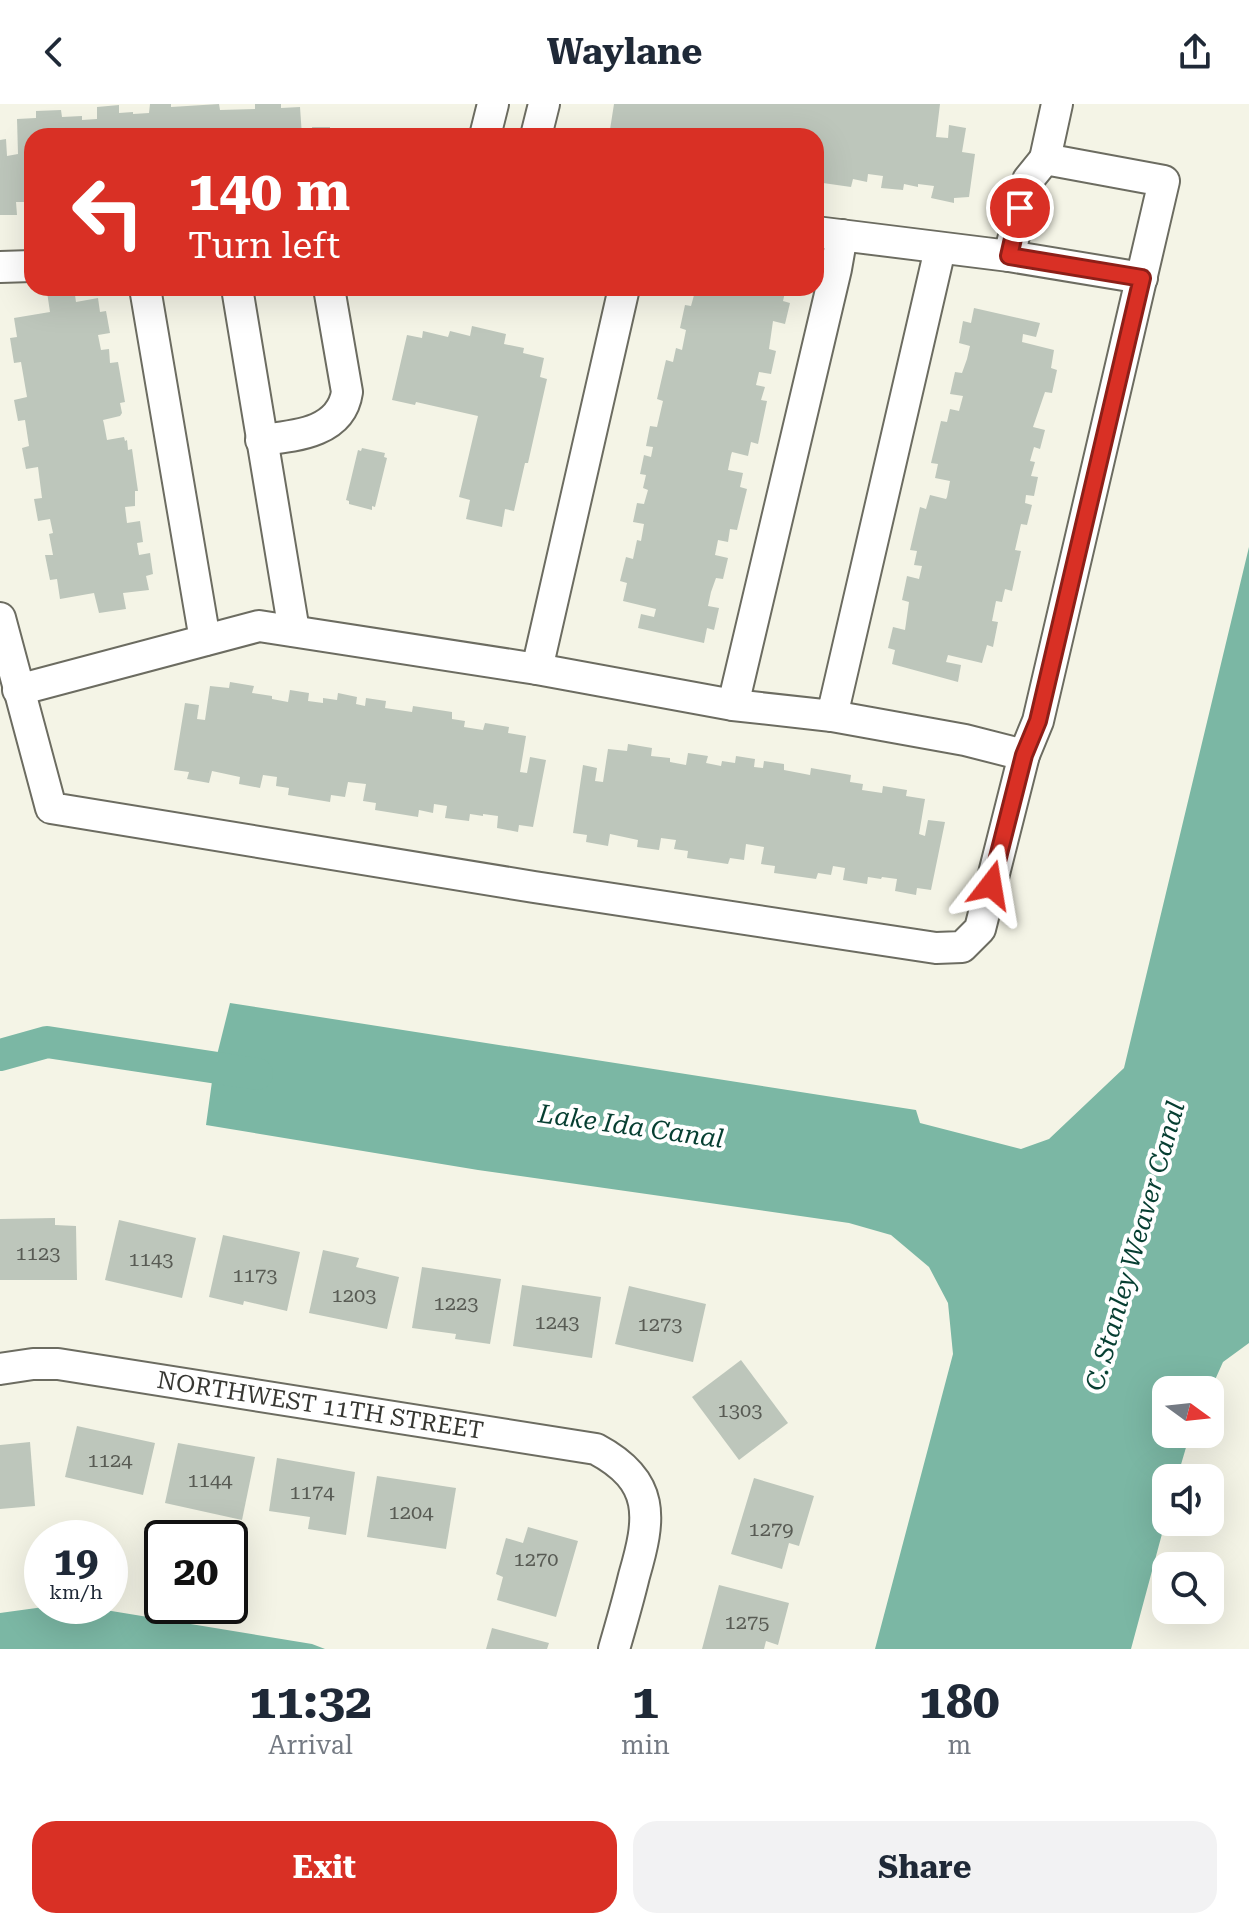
<!DOCTYPE html>
<style>
:root{--surface:#fff;--page:#f2f2f3;--text:#1f2937;--muted:#747a83;--accent:#d93025}
body{margin:0;font-family:"Roboto Serif",serif;background:var(--page);color:var(--text);height:100vh;display:flex;flex-direction:column;font-size:30px;white-space:nowrap}
*{box-sizing:border-box;margin:0}
p{font-size:26px;color:var(--muted)}
.icon{flex:none;width:44px;height:44px;fill:none;stroke:currentColor;stroke-width:2;stroke-linecap:round;stroke-linejoin:round}
.map{position:relative;height:1545px;overflow:hidden}
.side{display:flex;flex-direction:column;background:var(--surface);flex:1}
.side>*{flex:none}
.banner{position:absolute;left:24px;top:24px;width:800px;height:168px;border-radius:24px;box-shadow:0 8px 32px #0002;background:#d93025;color:#fff;overflow:hidden}
.needle{width:52px;rotate:105deg}
.controls{position:absolute;left:1152px;top:1272px;display:grid;gap:16px}
.controls a{display:grid;place-items:center;width:72px;height:72px;border-radius:16px;background:var(--surface);box-shadow:0 8px 32px #0002;font-size:40px}
.speed{position:absolute;left:24px;top:1416px;display:flex;gap:16px;font-size:40px;font-weight:700;text-align:center}
.speed>*{display:grid;place-content:center;width:104px;height:104px;border-radius:50%;background:var(--surface);box-shadow:0 8px 32px #0002;line-height:1}
.speed small{font-size:20px;font-weight:400}
.speed .limit{border:4px solid #111;border-radius:12px;background:#fff;color:#111}
.pin{position:absolute;display:grid;place-items:center;width:68px;height:68px;color:#fff;margin:-34px;border:4px solid #fff;border-radius:50%;box-shadow:0 2px 8px #0007}
.me{position:absolute;width:88px;margin:-44px;rotate:14deg;stroke-linejoin:round;filter:drop-shadow(0 0 6px #0008)}
.turn{display:flex;align-items:center;gap:28px;height:168px;padding:0 32px;font-size:36px}
.turn .icon{width:104px;height:104px;stroke-width:2.5}
.turn b{display:block;font-size:56px;line-height:68px}
.eta{display:flex;justify-content:space-evenly;align-items:center;height:136px;text-align:center}
.eta b{font-size:48px;font-weight:700;line-height:56px}
.cta{display:flex;gap:16px;margin-top:auto;padding:16px 32px}
.cta a{flex:1;height:92px;border-radius:24px;background:var(--accent);color:#fff;font-size:32px;font-weight:700;line-height:92px;text-align:center}
.cta a+a{background:var(--page);color:var(--text)}
header{display:flex;justify-content:space-between;align-items:center;height:104px;padding:0 32px;background:var(--surface);font-size:36px;font-weight:700}
.map>svg:first-child{display:block}
</style>
<header><svg class="icon" aria-label="back" viewBox="0 0 24 24"><path d="M15 5l-7 7 7 7"/></svg>Waylane<svg class="icon" aria-label="share" viewBox="0 0 24 24"><path d="M12 15V3M7 8l5-5 5 5M5 13v7h14v-7"/></svg></header>
<div class="map">
<svg width="1249" height="1545" viewBox="0 0 1249 1545">
<rect width="100%" height="100%" fill="#f4f4e6"/>
<!-- water -->
<g fill="#7bb7a4">
<polygon points="1249,443 1249,1239 1223,1258 1210,1287 1166,1286 1166,1330 1190,1330 1177,1374 1166,1374 1166,1415 1131,1545 875,1545 953,1250 948,1199 929,1163 891,1131 849,1119 478,1066 206,1021 214,963 230,899 916,1006 920,1019 1021,1045 1049,1035 1124,964"/>
<polygon points="51,1502 81,1502 312,1540 325,1545 0,1545 0,1509"/>
</g>
<g fill="none" stroke-linecap="round" stroke-linejoin="round">
<!-- canal -->
<polyline stroke="#7bb7a4" stroke-width="32" points="0,951 47,938 257,970"/>
</g>
<!-- building -->
<g fill="#bdc6bb">
<polygon points="150,0 171,0 171,3 219,0 220,6 255,5 255,0 281,0 281,4 300,3 302,32 32,32 32,98 16,98 17,111 0,111 0,36 6,35 7,52 18,50 17,15 36,14 36,7 61,6 62,13 82,12 82,16 97,15 97,3 119,1 119,9 133,8 133,10 149,9"/>
<polygon points="614,0 940,0 936,33 948,34 949,21 966,24 962,48 975,50 969,93 954,94 954,99 931,94 934,82 918,80 918,83 904,80 903,86 881,84 883,72 868,70 867,78 853,75 851,83 816,78 816,32 609,32"/>
<polygon points="312,23 330,23 330,32 313,32"/>
<polygon points="74,184 76,198 98,194 100,208 106,207 110,229 98,231 101,246 109,245 110,259 118,258 125,298 120,299 122,309 120,312 103,316 104,320 107,336 124,333 125,337 127,336 128,346 132,345 138,387 135,387 135,402 125,403 127,419 140,417 143,438 137,439 139,451 150,449 153,470 146,472 149,486 123,489 126,505 99,509 94,489 60,495 57,475 50,476 45,451 53,451 49,430 53,429 50,415 38,417 34,395 42,394 38,363 26,365 22,344 29,342 25,316 18,317 14,296 27,293 21,258 14,259 10,234 17,233 14,214 50,208 47,188"/>
<polygon points="696,184 730,192 732,184 786,184 783,197 790,199 785,220 773,217 769,245 776,247 771,270 759,268 756,281 765,283 761,296 767,297 758,340 751,338 748,352 732,348 731,351 728,366 743,369 740,383 747,385 737,426 730,425 728,438 718,436 715,451 728,454 723,475 716,474 711,488 708,502 719,504 714,526 707,524 704,539 638,524 641,510 654,513 656,505 623,497 627,479 620,477 626,453 633,455 637,436 641,437 644,420 633,418 637,399 644,400 648,386 643,384 646,371 640,370 644,351 651,353 653,343 646,342 650,322 657,323 663,297 657,295 666,256 673,258 676,244 682,246 686,226 680,224 685,201 691,202"/>
<polygon points="974,204 1040,219 1036,233 1023,230 1022,238 1054,246 1051,264 1057,266 1052,289 1045,288 1033,323 1045,326 1040,345 1034,343 1030,357 1035,358 1031,372 1038,373 1034,392 1026,391 1025,399 1032,401 1027,421 1021,420 1015,446 1021,447 1012,487 1005,485 1002,498 996,497 992,517 998,518 993,543 987,541 982,559 948,551 946,558 961,561 958,578 892,560 895,546 888,544 893,523 905,526 909,498 902,496 907,472 919,475 922,462 914,461 917,447 910,446 920,403 926,405 930,391 946,395 947,393 950,377 935,374 938,360 931,359 941,317 947,318 950,305 959,307 963,292 950,290 955,268 962,269 967,255 970,242 959,239 963,217 971,219"/>
<polygon points="472,222 506,230 504,240 524,244 523,249 544,254 540,273 547,275 528,359 525,359 514,407 505,405 502,423 466,415 470,396 459,393 478,312 416,298 415,301 392,296 407,231 422,234 423,227 448,233 450,227 470,232"/>
<polygon points="362,344 385,349 384,353 387,354 375,403 372,402 372,406 349,400 349,397 346,396 358,346 361,347"/>
<polygon points="230,578 254,582 252,589 272,592 272,595 288,598 290,586 309,589 308,597 323,599 323,594 337,596 338,589 357,593 356,600 365,602 366,594 386,597 385,604 412,608 413,602 452,608 452,615 465,617 464,623 483,626 485,619 509,623 508,629 526,632 520,668 527,669 530,653 546,656 533,723 519,721 518,728 497,724 498,712 483,710 483,712 470,710 469,717 445,714 447,702 434,700 433,709 419,706 418,713 375,706 376,699 363,697 366,680 348,678 345,693 331,691 330,698 288,691 289,684 276,682 277,673 263,671 260,684 239,680 240,673 212,667 209,679 187,675 189,668 174,666 185,599 199,601 197,615 205,616 210,582 229,584"/>
<polygon points="628,640 652,644 651,652 670,654 670,658 686,661 688,649 708,652 706,659 721,662 722,657 735,659 736,652 755,655 754,663 763,664 764,657 784,660 784,666 810,671 811,664 851,671 850,678 863,680 862,686 882,689 883,682 907,686 906,692 925,695 919,730 925,732 928,716 945,718 931,786 917,784 916,791 895,787 897,775 882,773 881,775 868,773 867,780 843,776 845,764 833,762 831,771 818,769 816,775 774,769 775,762 761,760 764,743 746,740 744,756 730,754 728,760 687,754 688,747 674,745 676,736 661,734 659,746 637,743 638,736 610,730 608,742 586,738 587,731 573,729 583,661 597,664 595,677 603,678 608,645 627,647"/>
<polygon points="55,1114 55,1121 76,1122 77,1176 0,1176 0,1115"/>
<polygon points="119,1116 196,1134 182,1194 105,1176"/>
<polygon points="223,1131 300,1148 287,1207 244,1197 243,1201 209,1193"/>
<polygon points="323,1146 359,1154 356,1163 399,1173 387,1225 309,1209"/>
<polygon points="422,1163 501,1175 490,1240 455,1235 456,1230 412,1224"/>
<polygon points="522,1181 601,1193 592,1254 513,1242"/>
<polygon points="629,1182 706,1200 693,1258 615,1240"/>
<polygon points="741,1256 788,1319 739,1356 692,1293"/>
<polygon points="77,1322 155,1339 143,1391 65,1373"/>
<polygon points="30,1338 35,1402 0,1405 0,1341"/>
<polygon points="178,1339 255,1353 242,1416 165,1399"/>
<polygon points="277,1354 355,1368 346,1431 308,1425 310,1413 269,1407"/>
<polygon points="377,1372 456,1384 446,1445 367,1433"/>
<polygon points="754,1374 814,1392 799,1442 789,1439 782,1465 731,1450"/>
<polygon points="528,1423 578,1437 556,1513 497,1496 503,1473 496,1470 506,1434 523,1439"/>
<polygon points="719,1481 789,1499 778,1541 766,1537 764,1545 702,1545"/>
<polygon points="492,1524 549,1539 547,1545 486,1545"/>
</g>
<g fill="none" stroke-linecap="round" stroke-linejoin="round">
<!-- minor casing -->
<g stroke="#6c6c61" stroke-width="34">
<g id="minor">
<polyline points="485,32 493,0"/>
<polyline points="536,32 544,0"/>
<polyline points="1045,55 1057,0"/>
<polyline points="1009,152 1142,174"/>
<polyline points="0,163 32,162"/>
<polyline points="145,184 205,536"/>
<polyline points="237,184 294,527"/>
<path d="M261,336C295,332 341,329 347,288L329,184"/>
<polyline points="0,514 51,704 534,783 936,844 962,843 980,825 1024,651 1038,617 1164,77 1045,55 1028,76 1009,152 816,128"/>
<polyline points="537,565 733,601 832,612 940,145"/>
<polyline points="18,586 259,522 537,565 624,184"/>
<polyline points="733,601 836,165 842,131"/>
<polyline points="832,612 965,636 1024,651"/>
<path id="s1" d="M0,1265L33,1260H58L596,1345C656,1377 651,1414 634,1472C628,1497 621,1521 614,1545"/>
</g>
</g>
<!-- minor -->
<use href="#minor" stroke="#fff" stroke-width="30"/>
</g>
<g fill="none" stroke-linecap="round" stroke-linejoin="round">
<!-- route casing -->
<g stroke="#8d1f18" stroke-width="20">
<polyline id="route" points="991,781 1024,651 1038,617 1142,174 1009,152 1020,104"/>
</g>
<!-- route -->
<use href="#route" stroke="#d93025" stroke-width="14"/>
</g>
<g text-anchor="middle" dominant-baseline="central" stroke-width="8" stroke-linejoin="round" paint-order="stroke">
<!-- number labels -->
<g font-size="20" fill="#585b54">
<text x="38" y="1149">1123</text>
<text x="151" y="1155">1143</text>
<text x="255" y="1171">1173</text>
<text x="354" y="1191">1203</text>
<text x="456" y="1199">1223</text>
<text x="557" y="1218">1243</text>
<text x="660" y="1220">1273</text>
<text x="740" y="1306">1303</text>
<text x="110" y="1356">1124</text>
<text x="210" y="1376">1144</text>
<text x="312" y="1388">1174</text>
<text x="411" y="1408">1204</text>
<text x="771" y="1425">1279</text>
<text x="536" y="1455">1270</text>
<text x="747" y="1518">1275</text>
</g>
<!-- street labels -->
<g font-size="24" fill="#373732" stroke="#fff">
<text stroke="none"><textPath href="#s1" startOffset="324">NORTHWEST 11TH STREET</textPath></text>
</g>
<!-- water labels -->
<g font-size="26" font-style="italic" fill="#063e31" stroke="#fff">
<text transform="translate(631 1022) rotate(8)">Lake Ida Canal</text>
<text transform="translate(1135 1142) rotate(-74)">C. Stanley Weaver Canal</text>
</g>
</g>
</svg>
<div class="controls">
<a><svg class="needle" viewBox="-14 -14 28 28"><path d="M0-13l5 13h-10z" fill="#e53935"/><path d="M0 13l5-13h-10z" fill="#747a83"/></svg></a>
<a><svg class="icon" aria-label="sound" viewBox="0 0 24 24"><path d="M4 9h4l5-4v14l-5-4H4zM17 9q2 3 0 6"/></svg></a>
<a><svg class="icon" aria-label="search" viewBox="0 0 24 24"><circle cx="10" cy="10" r="6"/><path d="M15 15l6 6"/></svg></a>
</div>
<div class="speed"><div>19<small>km/h</small></div><div class="limit">20</div></div>
<div class="pin" style="left:1020px;top:104px;background:#d93025"><svg class="icon" aria-label="arrive" viewBox="0 0 24 24"><path d="M6 21V4h12l-3 4 3 4H6"/></svg></div>
<svg class="me" style="left:991px;top:781px" viewBox="-20 -20 40 40"><path d="M0-17L14 15 0 8-14 15z" fill="#d93025" stroke="#fff" stroke-width="4"/></svg>
<div class="banner">
<div class="turn"><svg class="icon" aria-label="left" viewBox="0 0 24 24"><path d="M17 20v-9H6M10 6l-5 5 5 5"/></svg><div><b>140 m</b>Turn left</div></div>
</div>
</div>
<section class="side">
<div class="eta">
<div><b>11:32</b><p>Arrival</p></div>
<div><b>1</b><p>min</p></div>
<div><b>180</b><p>m</p></div>
</div>
<div class="cta"><a>Exit</a><a>Share</a></div>
</section>
